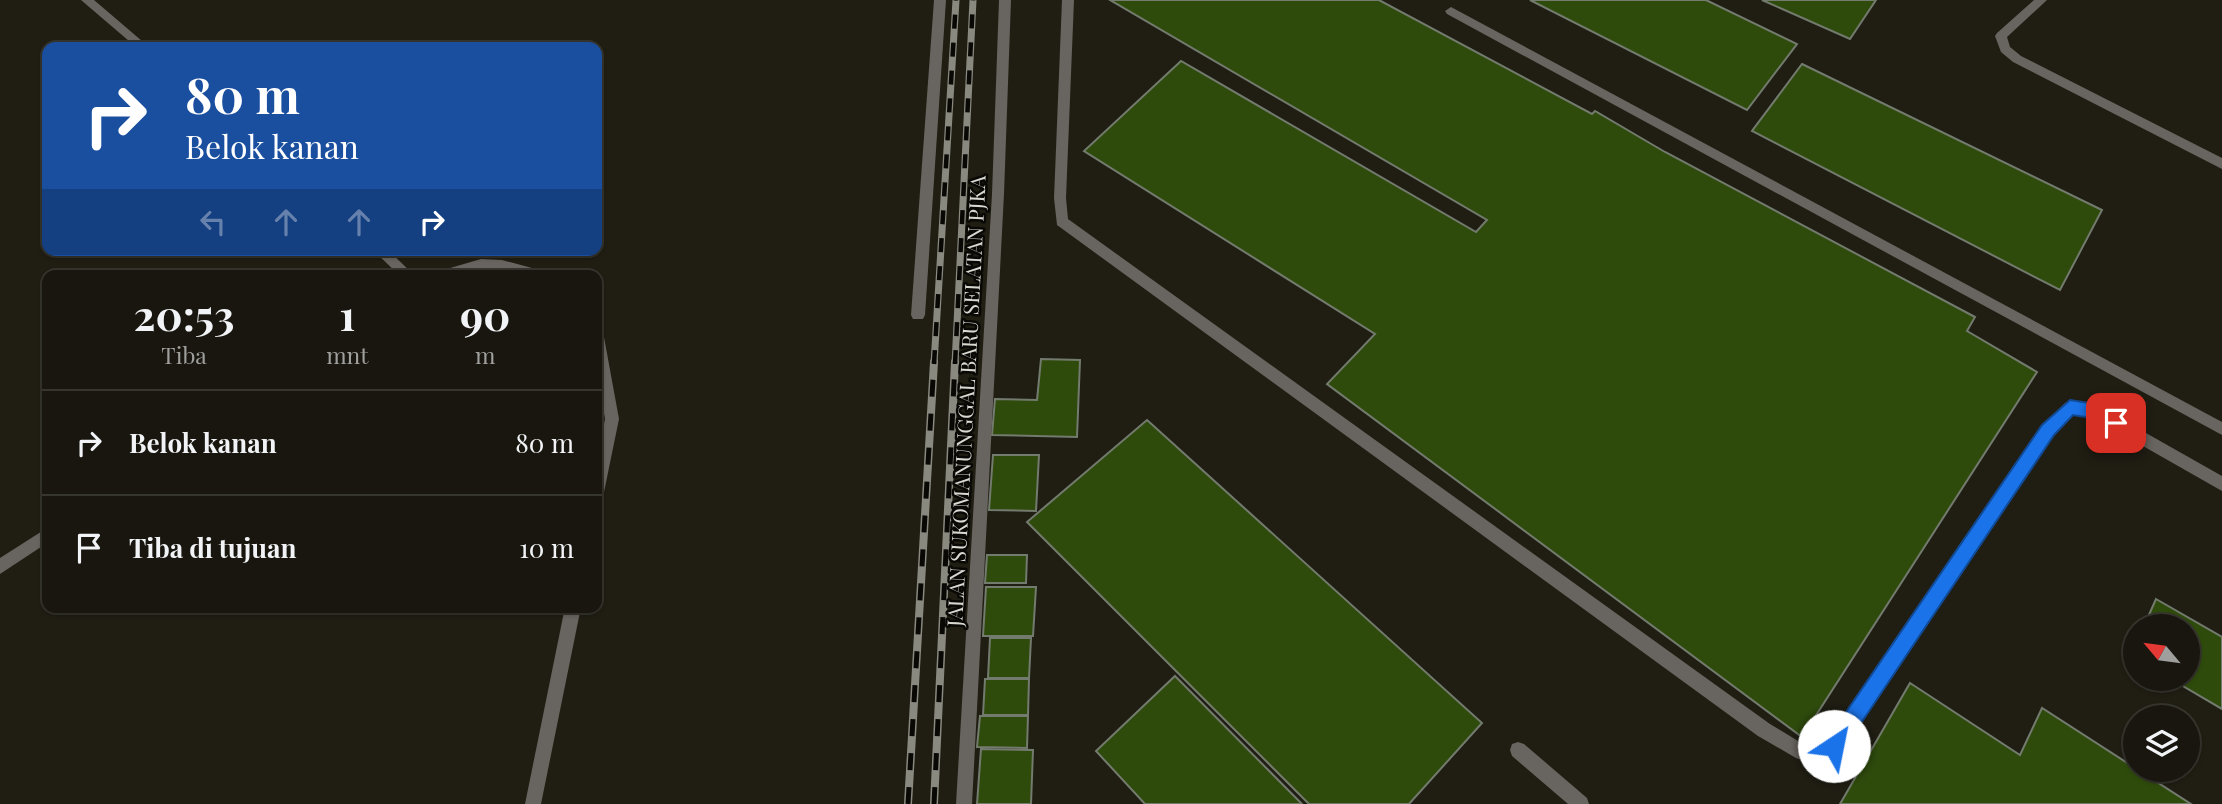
<!DOCTYPE html>
<html lang="id">
<style>
:root{--surface:#18160e;--page:#211f17;--text:#f1f3f6;--muted:#9f9f9e;--line:#36352e}
body{margin:0;font-family:"Playfair Display",serif;background:var(--page);color:var(--text);height:100vh;display:flex;flex-direction:column;font-size:26px;white-space:nowrap}
*{box-sizing:border-box;margin:0}
p{font-size:23px;color:var(--muted)}
.icon{flex:none;width:38px;height:38px;fill:none;stroke:currentColor;stroke-width:2;stroke-linecap:round;stroke-linejoin:round}
.map{position:relative;flex:1;overflow:hidden}
.details{position:absolute;left:42px;top:270px;width:560px;height:343px;display:flex;flex-direction:column;background:var(--surface);border-radius:14px;box-shadow:0 2px 5px #0004,0 0 0 2px var(--line)}
.details>*{flex:none}
.hud{position:absolute;left:42px;top:42px;width:560px;height:214px;border-radius:14px;box-shadow:0 2px 5px #0004,0 0 0 2px var(--line);background:#1a4fa0;color:#fff;overflow:hidden}
.needle{width:46px;rotate:299deg}
.tools{position:absolute;left:2123px;top:614px;display:grid;gap:14px}
.tools a{display:grid;place-items:center;width:77px;height:77px;border-radius:50%;background:var(--surface);box-shadow:0 2px 5px #0004,0 0 0 2px var(--line);font-size:35px}
.pin{position:absolute;display:grid;place-items:center;width:60px;height:60px;color:#fff;margin:-30px;border-radius:14px;box-shadow:0 4px 10px #0006}
.me{position:absolute;width:77px;margin:-38px;rotate:34deg;stroke-linejoin:round;filter:drop-shadow(0 0 5px #0008)}
.turn{display:flex;align-items:center;gap:24px;height:147px;padding:0 28px;font-size:32px}
.turn .icon{width:91px;height:91px;stroke-width:2.5}
.turn b{display:block;font-size:49px;line-height:60px}
.lanes{display:flex;align-items:center;height:66px;padding:0 28px;background:#0003;justify-content:center;gap:35px;direction:ltr}
.lanes .off{opacity:.35}
.eta{display:flex;justify-content:space-evenly;align-items:center;height:119px;text-align:center}
.eta b{font-size:42px;font-weight:700;line-height:49px}
ul{padding:0;list-style:none}
li{display:flex;align-items:center;gap:21px;height:105px;padding:0 28px;border-top:2px solid var(--line)}
li div{flex:1}
li b{display:block;font-size:26px}
li em{font-style:normal}
.map>svg:first-child{display:block}
</style>
<div class="map">
<svg width="2222" height="804" viewBox="0 0 2222 804">
<rect width="100%" height="100%" fill="#201e13"/>
<!-- building -->
<g fill="#2f4b0c" stroke="#737a6e" stroke-width="2">
<polygon points="1110,0 1379,0 1592,114 1595,111 1665,152 1975,317 1967,331 2037,372 1802,737 1327,384 1375,334 1084,151 1181,61 1476,232 1487,220"/>
<polygon points="1530,0 1706,0 1797,44 1747,110"/>
<polygon points="1762,0 1876,0 1850,39"/>
<polygon points="1802,64 2102,210 2060,290 1752,131"/>
<polygon points="1041,359 1080,360 1077,437 992,435 995,399 1037,400"/>
<polygon points="1147,420 1482,723 1409,804 1309,804 1027,522"/>
<polygon points="993,455 1039,455 1036,511 989,510"/>
<polygon points="987,555 1027,555 1026,583 985,583"/>
<polygon points="986,587 1036,587 1033,636 983,636"/>
<polygon points="2156,599 2222,637 2222,709 2171,679 2188,679 2188,626 2144,626"/>
<polygon points="990,638 1031,638 1029,678 988,678"/>
<polygon points="1175,676 1302,804 1145,804 1096,751"/>
<polygon points="985,679 1029,679 1028,715 983,715"/>
<polygon points="1910,683 2020,755 2042,708 2191,804 1840,804"/>
<polygon points="980,716 1028,716 1027,748 977,747"/>
<polygon points="981,749 1033,750 1031,804 977,804"/>
</g>
<g fill="none" stroke-linecap="round" stroke-linejoin="round">
<!-- service -->
<g fill="#68645f" fill-rule="evenodd">
<polygon points="81,0 94,0 149,47 136,47"/>
<polygon points="1062,0 1074,0 1066,198 1068,219 1770,724 1803,744 1829,739 2043,426 2065,403 2070,401 2100,407 2222,476 2222,491 2092,417 2073,414 2053,434 1840,752 1802,760 1796,758 1758,736 1057,225 1054,198"/>
<polygon points="2034,0 2047,0 2007,37 2010,47 2021,56 2222,158 2222,169 2013,62 2001,52 1995,36 1997,33"/>
<polygon points="1451,7 2222,422 2222,435 1447,14 1445,11"/>
<polygon points="373,250 388,250 414,275 399,275"/>
<polygon points="481,259 502,260 543,271 544,275 521,275 492,269 461,275 439,275 440,271"/>
<polygon points="597,331 602,333 604,337 619,419 604,492 602,497 597,499 597,458 605,419 597,373"/>
<polygon points="47,528 47,543 0,574 0,558"/>
<polygon points="565,607 581,607 541,804 525,804"/>
<polygon points="1518,742 1524,744 1587,798 1589,804 1568,804 1512,756 1510,750 1512,744"/>
</g>
<!-- minor -->
<g fill="#68645f" fill-rule="evenodd">
<polygon points="934,0 946,0 925,315 923,319 913,319 911,315"/>
<polygon points="999,0 1011,0 1004,194 972,804 956,804 992,194"/>
</g>
<!-- rail-far1 casing -->
<g stroke="#8a8980" stroke-width="7">
<g id="rail-far1">
<polyline points="934,364 956,0"/>
<polyline points="955,364 973,0"/>
</g>
</g>
<!-- rail casing -->
<g stroke="#8a8980" stroke-width="8">
<g id="rail">
<polyline points="908,804 934,362"/>
<polyline points="934,804 955,362"/>
</g>
</g>
<!-- rail-far1 -->
<use href="#rail-far1" stroke="#090804" stroke-width="4.5" stroke-dasharray="14" stroke-linecap="butt"/>
<!-- rail -->
<use href="#rail" stroke="#090804" stroke-width="5" stroke-dasharray="17" stroke-linecap="butt"/>
</g>
<!-- route -->
<polygon fill="#1a73e8" stroke="#114b97" stroke-width="2" points="2070,400 2095,404 2121,418 2121,428 2116,430 2092,418 2073,415 2054,435 1841,753 1834,755 1827,753 1825,746 1827,740 2042,425"/>
<g text-anchor="middle" dominant-baseline="central" stroke-width="5" stroke-linejoin="round" paint-order="stroke">
<!-- street labels -->
<g font-size="21" fill="#d9d8d1" stroke="#090804">
<text transform="translate(965 401) rotate(-87)">JALAN SUKOMANUNGGAL BARU SELATAN PJKA</text>
</g>
</g>
</svg>
<div class="tools">
<a><svg class="needle" viewBox="-14 -14 28 28"><path d="M0-13l5 13h-10z" fill="#e53935"/><path d="M0 13l5-13h-10z" fill="#9f9f9e"/></svg></a>
<a><svg class="icon" aria-label="layers" viewBox="0 0 24 24"><path d="M12 4l9 5-9 5-9-5zM3 14l9 5 9-5"/></svg></a>
</div>
<div class="pin" style="left:2116px;top:423px;background:#d93025"><svg class="icon" aria-label="arrive" viewBox="0 0 24 24"><path d="M6 21V4h12l-3 4 3 4H6"/></svg></div>
<svg class="me" style="left:1834px;top:746px" viewBox="-20 -20 40 40"><circle r="19" fill="#fff"/><path d="M0-13L10 11 0 6-10 11z" fill="#1a73e8"/></svg>
<div class="hud">
<div class="turn"><svg class="icon" aria-label="right" viewBox="0 0 24 24"><path d="M7 20v-9h11M14 6l5 5-5 5"/></svg><div><b>80 m</b>Belok kanan</div></div>
<div class="lanes"><svg class="icon off" aria-label="left" viewBox="0 0 24 24"><path d="M17 20v-9H6M10 6l-5 5 5 5"/></svg><svg class="icon off" aria-label="ahead" viewBox="0 0 24 24"><path d="M12 20V5M6 11l6-6 6 6"/></svg><svg class="icon off" aria-label="ahead" viewBox="0 0 24 24"><path d="M12 20V5M6 11l6-6 6 6"/></svg><svg class="icon" aria-label="right" viewBox="0 0 24 24"><path d="M7 20v-9h11M14 6l5 5-5 5"/></svg></div>
</div>
<section class="details">
<div class="eta">
<div><b>20:53</b><p>Tiba</p></div>
<div><b>1</b><p>mnt</p></div>
<div><b>90</b><p>m</p></div>
</div>
<ul>
<li><svg class="icon" aria-label="right" viewBox="0 0 24 24"><path d="M7 20v-9h11M14 6l5 5-5 5"/></svg><div><b>Belok kanan</b></div><em>80 m</em></li>
<li><svg class="icon" aria-label="arrive" viewBox="0 0 24 24"><path d="M6 21V4h12l-3 4 3 4H6"/></svg><div><b>Tiba di tujuan</b></div><em>10 m</em></li>
</ul>
</section>
</div>
